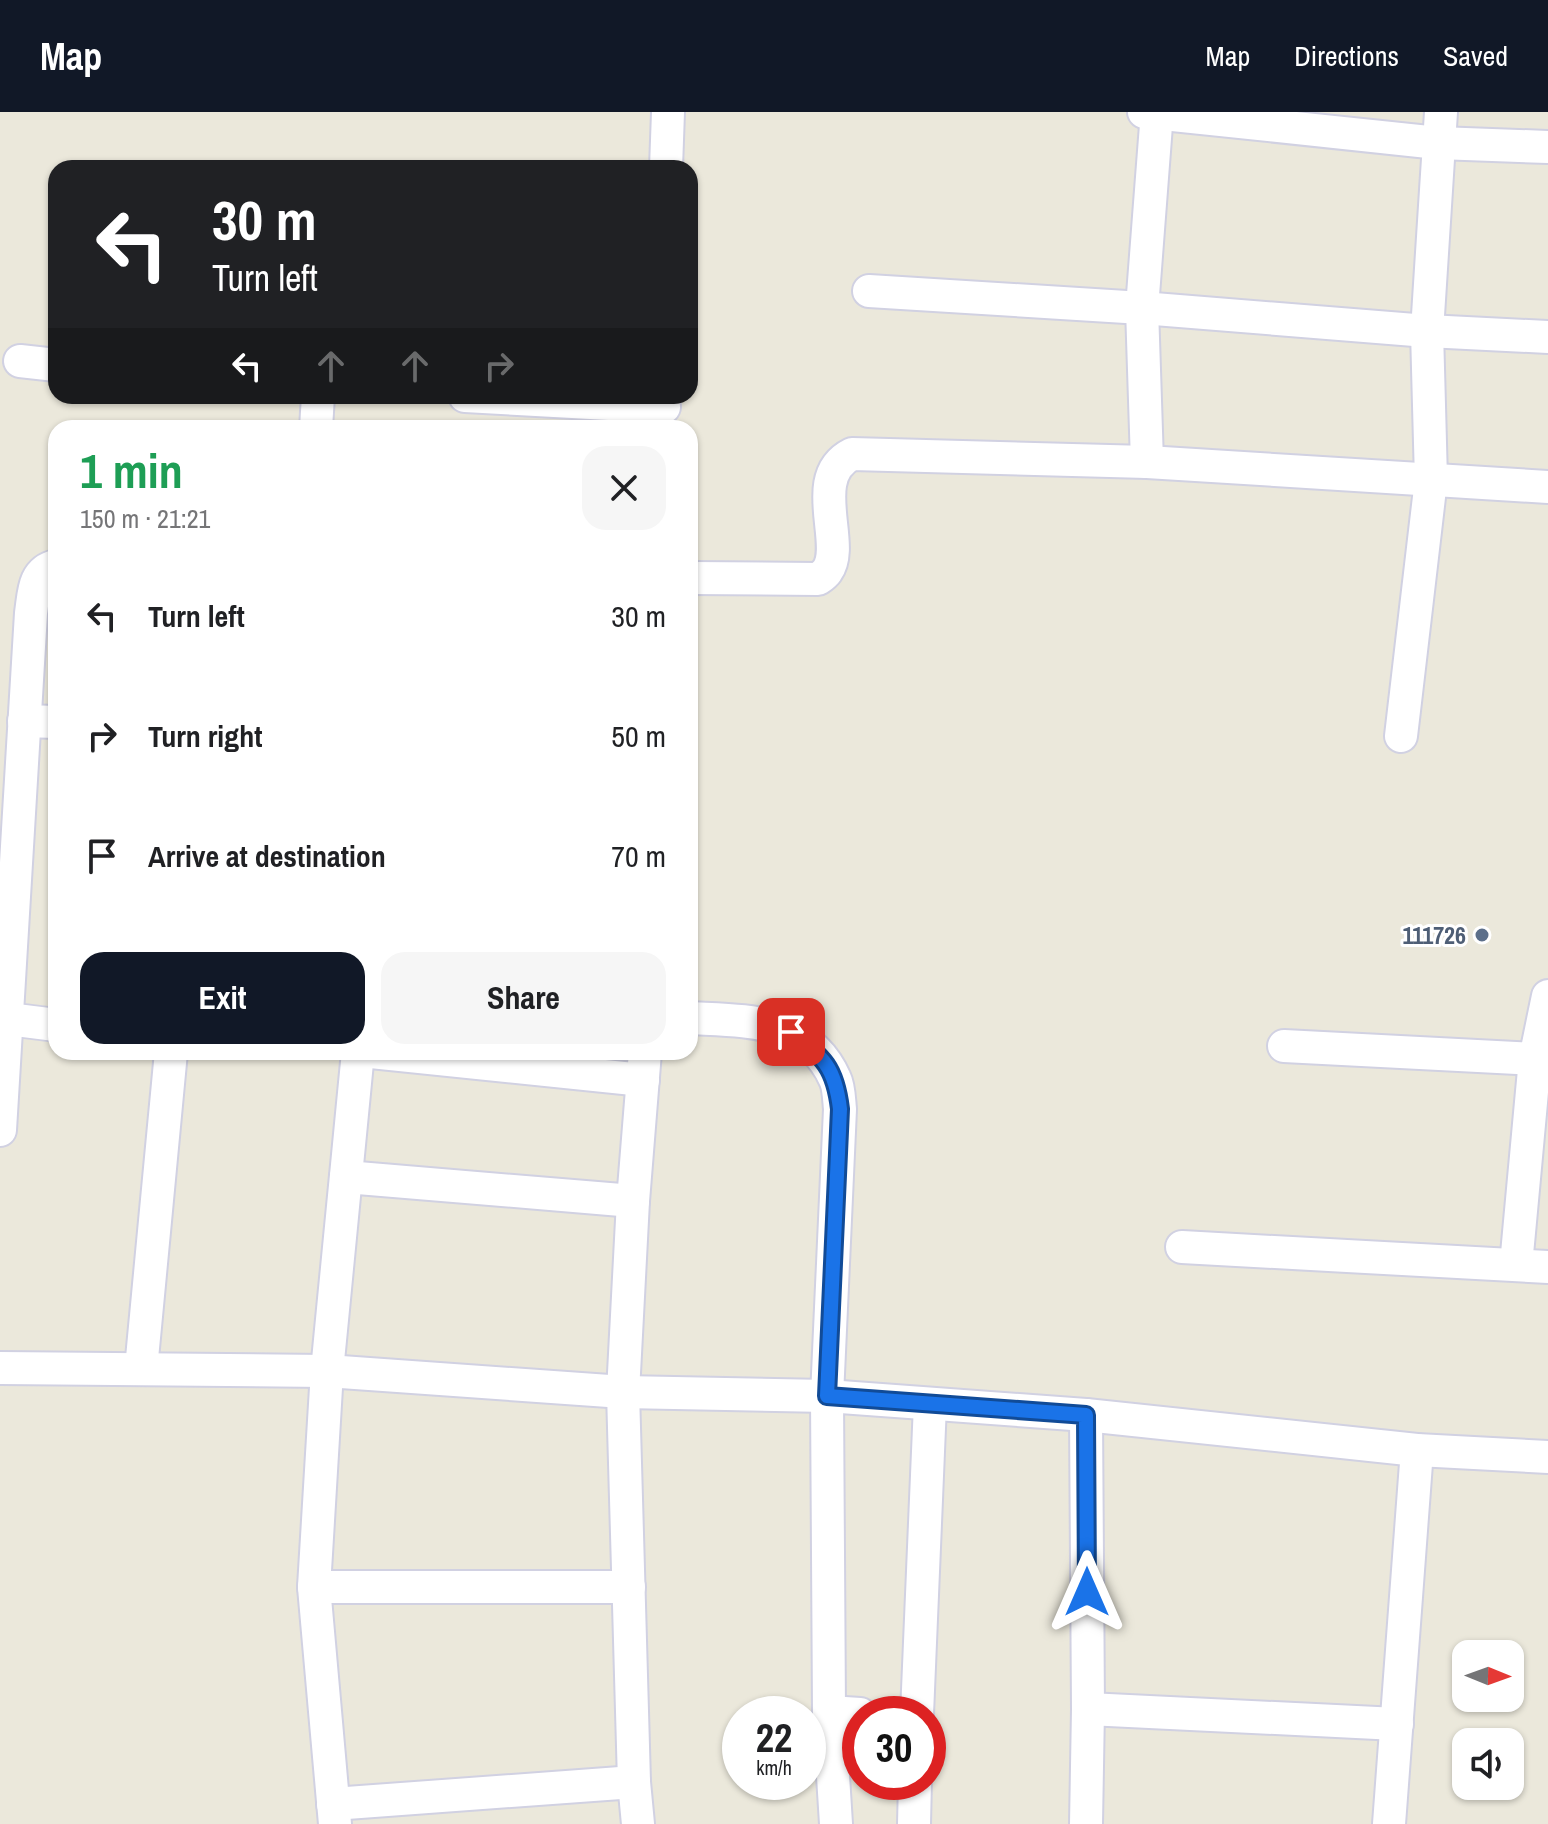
<!DOCTYPE html>
<meta charset="utf-8">
<style>
:root{--surface:#fff;--page:#f6f6f6;--text:#202124;--muted:#757577;--accent:#111827}
body{margin:0;font-family:"Archivo Narrow",sans-serif;background:var(--page);color:var(--text);height:100vh;display:flex;flex-direction:column;font-size:30px;white-space:nowrap}
*{box-sizing:border-box;margin:0}
p{font-size:26px;color:var(--muted)}
.icon{flex:none;width:44px;height:44px;fill:none;stroke:currentColor;stroke-width:2;stroke-linecap:round;stroke-linejoin:round}
.map{position:relative;flex:1;overflow:hidden}
.drawer{position:absolute;left:48px;top:308px;width:650px;height:640px;display:flex;flex-direction:column;background:var(--surface);border-radius:24px;box-shadow:0 2px 6px #0004}
.drawer>*{flex:none}
.guide{position:absolute;left:48px;top:48px;width:650px;height:244px;border-radius:24px;box-shadow:0 2px 6px #0004;background:#202124;color:#fff;overflow:hidden}
.needle{width:52px;rotate:91deg}
.tools{position:absolute;left:1452px;top:1528px;display:grid;gap:16px}
.tools a{display:grid;place-items:center;width:72px;height:72px;border-radius:16px;background:var(--surface);box-shadow:0 2px 6px #0004;font-size:40px}
.speed{position:absolute;left:722px;top:1584px;display:flex;gap:16px;font-size:40px;font-weight:700;text-align:center}
.speed>*{display:grid;place-content:center;width:104px;height:104px;border-radius:50%;background:var(--surface);box-shadow:0 2px 6px #0004;line-height:1}
.speed small{font-size:20px;font-weight:400}
.speed .limit{border:12px solid #d22;background:#fff;color:#111}
.pin{position:absolute;display:grid;place-items:center;width:68px;height:68px;color:#fff;margin:-34px;border-radius:16px;box-shadow:0 4px 12px #0006}
.me{position:absolute;width:88px;margin:-44px;rotate:0deg;stroke-linejoin:round;filter:drop-shadow(0 0 6px #0008)}
.turn{display:flex;align-items:center;gap:28px;height:168px;padding:0 32px;font-size:36px}
.turn .icon{width:104px;height:104px;stroke-width:2.5}
.turn b{display:block;font-size:56px;line-height:68px}
.lanes{display:flex;align-items:center;height:76px;padding:0 32px;background:#0003;justify-content:center;gap:40px;direction:ltr}
.lanes .off{opacity:.35}
.round{display:grid;place-items:center;flex:none;width:84px;height:84px;border-radius:24px;background:var(--page)}
.overview{display:flex;align-items:center;justify-content:space-between;height:136px;padding:0 32px}
h1{font-size:48px;font-weight:700;line-height:60px;color:#1e9e55}
.cta{display:flex;gap:16px;margin-top:auto;padding:16px 32px}
.cta a{flex:1;height:92px;border-radius:24px;background:var(--accent);color:#fff;font-size:32px;font-weight:700;line-height:92px;text-align:center}
.cta a+a{background:var(--page);color:var(--text)}
ul{padding:0;list-style:none}
li{display:flex;align-items:center;gap:24px;height:120px;padding:0 32px}
li div{flex:1}
li b{display:block;font-size:30px}
li em{font-style:normal}
header{display:flex;align-items:center;gap:48px;box-sizing:border-box;height:112px;padding:0 40px;background:var(--accent);color:#fff}
header strong{font-size:38px}
nav{display:flex;gap:44px;margin-inline-start:auto;font-size:28px}
.map>svg:first-child{display:block}
</style>
<header>
<strong>Map</strong>
<nav><a>Map</a><a>Directions</a><a>Saved</a></nav>
</header>
<div class="map">
<svg width="1548" height="1712" viewBox="0 0 1548 1712">
<rect width="100%" height="100%" fill="#ebe8db"/>
<g fill="none" stroke-linecap="round" stroke-linejoin="round">
<!-- street casing -->
<g stroke="#d1d1e2" stroke-width="36">
<g id="street">
<polyline points="1144,0 1438,31 1548,35"/>
<polyline points="666,56 668,0"/>
<polyline points="869,179 1142,196 1427,219 1548,225"/>
<polyline points="20,249 56,253"/>
<polyline points="465,284 664,295"/>
<polyline points="316,316 318,284"/>
<polyline points="1147,350 1142,196 1157,0"/>
<path d="M690,466L818,467C821,465 825,462 827,459C847,432 806,365 852,342L1147,350L1548,375"/>
<polyline points="24,609 56,610"/>
<polyline points="1401,624 1431,368 1427,219 1441,0"/>
<path d="M690,906C746,909 808,906 835,967C839,975 839,988 840,997L827,1284L829,1600L836,1712"/>
<polyline points="8,907 56,913"/>
<polyline points="1284,934 1535,947"/>
<polyline points="371,940 643,968"/>
<path d="M0,1018L31,501C34,481 33,459 56,454"/>
<polyline points="346,1065 633,1089"/>
<polyline points="1182,1135 1548,1155"/>
<polyline points="1516,1153 1535,947 1548,884"/>
<polyline points="0,1256 327,1259 623,1280 827,1284 1086,1303 1417,1338 1548,1345"/>
<polyline points="141,1257 171,940"/>
<polyline points="1086,1303 1088,1597 1086,1712"/>
<polyline points="314,1475 629,1475"/>
<polyline points="1088,1597 1397,1612"/>
<polyline points="829,1600 860,1602"/>
<polyline points="917,1602 930,1292"/>
<polyline points="333,1692 634,1670"/>
<polyline points="335,1712 314,1475 327,1259 358,940"/>
<polyline points="638,1712 634,1670 623,1280 633,1089 645,940"/>
<polyline points="914,1712 915,1670"/>
<polyline points="1389,1712 1417,1338"/>
</g>
</g>
<!-- street -->
<use href="#street" stroke="#fff" stroke-width="32"/>
</g>
<g fill="none" stroke-linecap="round" stroke-linejoin="round">
<!-- route casing -->
<g stroke="#114b97" stroke-width="20">
<path id="route" d="M791,920C824,946 835,955 840,997L827,1284L1086,1303L1087,1480"/>
</g>
<!-- route -->
<use href="#route" stroke="#1a73e8" stroke-width="14"/>
</g>
<!-- markers -->
<circle fill="#5c6f8a" stroke="#fff" stroke-width="3" cx="1482" cy="823" r="8"/>
<g text-anchor="middle" dominant-baseline="central" stroke-width="6" stroke-linejoin="round" paint-order="stroke">
<!-- service labels -->
<g font-size="24" font-weight="bold" fill="#4e5e75" stroke="#fff" text-anchor="end">
<text x="1466" y="823">111726</text>
</g>
</g>
</svg>
<div class="tools">
<a><svg class="needle" viewBox="-14 -14 28 28"><path d="M0-13l5 13h-10z" fill="#e53935"/><path d="M0 13l5-13h-10z" fill="#757577"/></svg></a>
<a><svg class="icon" aria-label="sound" viewBox="0 0 24 24"><path d="M4 9h4l5-4v14l-5-4H4zM17 9q2 3 0 6"/></svg></a>
</div>
<div class="speed"><div>22<small>km/h</small></div><div class="limit">30</div></div>
<div class="pin" style="left:791px;top:920px;background:#d93025"><svg class="icon" aria-label="arrive" viewBox="0 0 24 24"><path d="M6 21V4h12l-3 4 3 4H6"/></svg></div>
<svg class="me" style="left:1087px;top:1480px" viewBox="-20 -20 40 40"><path d="M0-17L14 15 0 8-14 15z" fill="#1a73e8" stroke="#fff" stroke-width="4"/></svg>
<div class="guide">
<div class="turn"><svg class="icon" aria-label="left" viewBox="0 0 24 24"><path d="M17 20v-9H6M10 6l-5 5 5 5"/></svg><div><b>30 m</b>Turn left</div></div>
<div class="lanes"><svg class="icon" aria-label="left" viewBox="0 0 24 24"><path d="M17 20v-9H6M10 6l-5 5 5 5"/></svg><svg class="icon off" aria-label="ahead" viewBox="0 0 24 24"><path d="M12 20V5M6 11l6-6 6 6"/></svg><svg class="icon off" aria-label="ahead" viewBox="0 0 24 24"><path d="M12 20V5M6 11l6-6 6 6"/></svg><svg class="icon off" aria-label="right" viewBox="0 0 24 24"><path d="M7 20v-9h11M14 6l5 5-5 5"/></svg></div>
</div>
<section class="drawer">
<div class="overview"><div><h1>1 min</h1><p>150 m · 21:21</p></div><a class="round"><svg class="icon" aria-label="close" viewBox="0 0 24 24"><path d="M6 6l12 12M18 6L6 18"/></svg></a></div>
<ul>
<li><svg class="icon" aria-label="left" viewBox="0 0 24 24"><path d="M17 20v-9H6M10 6l-5 5 5 5"/></svg><div><b>Turn left</b></div><em>30 m</em></li>
<li><svg class="icon" aria-label="right" viewBox="0 0 24 24"><path d="M7 20v-9h11M14 6l5 5-5 5"/></svg><div><b>Turn right</b></div><em>50 m</em></li>
<li><svg class="icon" aria-label="arrive" viewBox="0 0 24 24"><path d="M6 21V4h12l-3 4 3 4H6"/></svg><div><b>Arrive at destination</b></div><em>70 m</em></li>
</ul>
<div class="cta"><a>Exit</a><a>Share</a></div>
</section>
</div>
